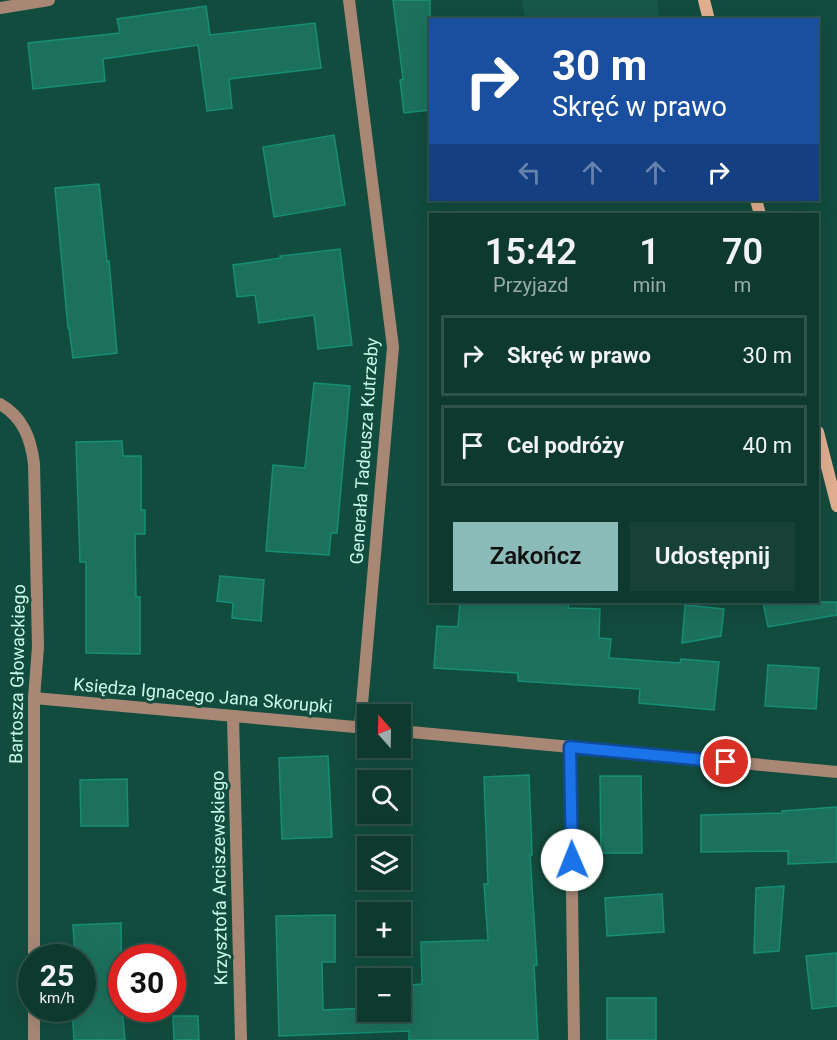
<!DOCTYPE html>
<html lang="pl">
<meta charset="utf-8">
<style>
:root{--surface:#0e392e;--page:#174036;--text:#f1f3f6;--muted:#9bacaa;--line:#2e534a;--accent:#8bbbb9}
body{margin:0;font-family:Roboto,sans-serif;background:var(--page);color:var(--text);height:100vh;display:flex;flex-direction:column;font-size:22px;white-space:nowrap}
*{box-sizing:border-box;margin:0}
p{font-size:20px;color:var(--muted)}
.icon{flex:none;width:33px;height:33px;fill:none;stroke:currentColor;stroke-width:2;stroke-linecap:round;stroke-linejoin:round}
.map{position:relative;flex:1;overflow:hidden}
.sheet{position:absolute;left:429px;top:213px;width:390px;height:390px;display:flex;flex-direction:column;background:var(--surface);border-radius:0px;box-shadow:0 6px 24px #0002,0 0 0 2px var(--line)}
.sheet>*{flex:none}
.top-card{position:absolute;left:429px;top:18px;width:390px;height:183px;border-radius:0px;box-shadow:0 6px 24px #0002,0 0 0 2px var(--line);background:#1a4fa0;color:#fff;overflow:hidden}
.needle{width:39px;rotate:340deg}
.fabs{position:absolute;left:357px;top:704px;display:grid;gap:12px}
.fabs a{display:grid;place-items:center;width:54px;height:54px;border-radius:0px;background:var(--surface);box-shadow:0 6px 24px #0002,0 0 0 2px var(--line);font-size:30px}
.speed{position:absolute;left:18px;top:944px;display:flex;gap:12px;font-size:30px;font-weight:700;text-align:center}
.speed>*{display:grid;place-content:center;width:78px;height:78px;border-radius:50%;background:var(--surface);box-shadow:0 6px 24px #0002,0 0 0 2px var(--line);line-height:1}
.speed small{font-size:15px;font-weight:400}
.speed .limit{border:9px solid #d22;background:#fff;color:#111}
.pin{position:absolute;display:grid;place-items:center;width:51px;height:51px;color:#fff;margin:-26px;border:3px solid #fff;border-radius:50%;box-shadow:0 2px 6px #0007}
.me{position:absolute;width:66px;margin:-33px;rotate:359deg;stroke-linejoin:round;filter:drop-shadow(0 0 4px #0008)}
.turn{display:flex;align-items:center;gap:21px;height:126px;padding:0 24px;font-size:27px}
.turn .icon{width:78px;height:78px;stroke-width:2.5}
.turn b{display:block;font-size:42px;line-height:51px}
.lanes{display:flex;align-items:center;height:57px;padding:0 24px;background:#0003;justify-content:center;gap:30px;direction:ltr}
.lanes .off{opacity:.35}
.eta{display:flex;justify-content:space-evenly;align-items:center;height:102px;text-align:center}
.eta b{font-size:36px;font-weight:600;line-height:42px}
.action{display:flex;gap:12px;margin-top:auto;padding:12px 24px}
.action a{flex:1;height:69px;border-radius:0px;background:var(--accent);color:#111;font-size:24px;font-weight:600;line-height:69px;text-align:center}
.action a+a{background:var(--page);color:var(--text)}
ul{padding:0;list-style:none}
li{display:flex;align-items:center;gap:18px;height:81px;margin:0 12px 9px;padding:0 12px;border:3px solid var(--line);border-radius:0px}
li div{flex:1}
li b{display:block;font-size:22px}
li em{font-style:normal}
.map>svg:first-child{display:block}
</style>
<div class="map">
<svg width="837" height="1040" viewBox="0 0 837 1040">
<rect width="100%" height="100%" fill="#124c3e"/>
<!-- built -->
<polygon fill="#175848" points="522,0 657,0 659,19 525,19"/>
<!-- building -->
<g fill="#1c715d" stroke="#168e74" stroke-width="1.5">
<polygon points="393,0 430,0 430,110 404,113 400,80 403,79"/>
<polygon points="206,6 210,35 315,23 321,68 229,79 232,108 207,111 198,45 103,59 105,81 33,89 28,43 120,33 117,19"/>
<polygon points="334,135 345,205 274,217 263,147"/>
<polygon points="99,184 107,262 109,261 117,353 73,358 69,328 68,328 55,188"/>
<polygon points="340,249 352,345 318,349 314,315 259,323 255,295 237,297 233,265 281,258 280,256"/>
<polygon points="314,383 350,386 337,533 331,533 329,555 266,551 273,465 305,468"/>
<polygon points="122,441 123,456 141,456 141,510 145,510 145,534 135,534 136,597 140,597 140,654 86,653 86,562 80,562 76,442"/>
<polygon points="220,576 264,580 261,621 232,618 233,603 217,601"/>
<polygon points="460,602 569,602 568,608 600,609 599,638 611,639 609,658 680,663 681,659 719,662 714,710 639,703 640,689 518,681 518,673 434,668 437,626 458,627"/>
<polygon points="763,602 837,602 837,615 768,627"/>
<polygon points="685,605 724,609 721,636 682,643"/>
<polygon points="768,665 819,668 816,709 765,706"/>
<polygon points="328,756 332,837 282,839 279,758"/>
<polygon points="529,775 532,855 530,855 537,965 534,965 538,1040 409,1040 409,1031 279,1036 276,916 335,915 335,962 322,962 323,1010 368,1008 368,1011 412,1011 411,985 422,984 421,942 488,940 484,884 488,884 484,777"/>
<polygon points="600,776 641,776 642,853 601,853"/>
<polygon points="127,779 128,826 81,826 80,780"/>
<polygon points="837,807 837,862 788,864 788,851 701,852 701,815 782,813 782,811"/>
<polygon points="784,886 779,951 754,953 756,888"/>
<polygon points="662,894 664,932 607,936 605,898"/>
<polygon points="121,923 122,1008 125,1040 74,1040 72,1008 82,1008 82,957 75,957 73,925"/>
<polygon points="837,953 837,1006 812,1009 806,956"/>
<rect x="607" y="998" width="49" height="42"/>
<polygon points="173,1016 198,1016 199,1040 174,1040"/>
</g>
<g fill="none" stroke-linecap="round" stroke-linejoin="round">
<!-- street -->
<g stroke="#a88875" stroke-width="12">
<polyline points="349,0 393,347 360,727"/>
<polyline points="0,8 49,0"/>
<path d="M0,404C23,417 31,439 34,464L38,647L34,698V957"/>
<polyline points="34,698 366,728"/>
<polyline points="233,716 241,1040"/>
<polyline points="400,731 837,772"/>
<polyline points="570,747 574,1040"/>
<polyline points="34,1040 34,1008"/>
</g>
<!-- secondary -->
<g stroke="#e2af91" stroke-width="12">
<polyline points="704,0 709,20"/>
<polyline points="756,200 760,214"/>
<polyline points="818,432 837,506"/>
</g>
</g>
<g fill="none" stroke-linecap="round" stroke-linejoin="round">
<!-- route casing -->
<g stroke="#114b97" stroke-width="15">
<polyline id="route" points="572,860 570,747 726,762"/>
</g>
<!-- route -->
<use href="#route" stroke="#1a73e8" stroke-width="10"/>
</g>
<g text-anchor="middle" dominant-baseline="central" stroke-width="6" stroke-linejoin="round" paint-order="stroke">
<!-- street labels -->
<g font-size="18" fill="#c9f9e9" stroke="#124c3e">
<text transform="translate(364 451) rotate(-86)">Generała Tadeusza Kutrzeby</text>
<text transform="translate(17 674) rotate(-89)">Bartosza Głowackiego</text>
<text transform="translate(203 695) rotate(5)">Księdza Ignacego Jana Skorupki</text>
<text transform="translate(219 878) rotate(-91)">Krzysztofa Arciszewskiego</text>
</g>
</g>
</svg>
<div class="fabs">
<a><svg class="needle" viewBox="-14 -14 28 28"><path d="M0-13l5 13h-10z" fill="#e53935"/><path d="M0 13l5-13h-10z" fill="#9bacaa"/></svg></a>
<a><svg class="icon" aria-label="search" viewBox="0 0 24 24"><circle cx="10" cy="10" r="6"/><path d="M15 15l6 6"/></svg></a>
<a><svg class="icon" aria-label="layers" viewBox="0 0 24 24"><path d="M12 4l9 5-9 5-9-5zM3 14l9 5 9-5"/></svg></a>
<a>+</a>
<a>−</a>
</div>
<div class="speed"><div>25<small>km/h</small></div><div class="limit">30</div></div>
<div class="pin" style="left:726px;top:762px;background:#d93025"><svg class="icon" aria-label="arrive" viewBox="0 0 24 24"><path d="M6 21V4h12l-3 4 3 4H6"/></svg></div>
<svg class="me" style="left:572px;top:860px" viewBox="-20 -20 40 40"><circle r="19" fill="#fff"/><path d="M0-13L10 11 0 6-10 11z" fill="#1a73e8"/></svg>
<div class="top-card">
<div class="turn"><svg class="icon" aria-label="right" viewBox="0 0 24 24"><path d="M7 20v-9h11M14 6l5 5-5 5"/></svg><div><b>30 m</b>Skręć w prawo</div></div>
<div class="lanes"><svg class="icon off" aria-label="left" viewBox="0 0 24 24"><path d="M17 20v-9H6M10 6l-5 5 5 5"/></svg><svg class="icon off" aria-label="ahead" viewBox="0 0 24 24"><path d="M12 20V5M6 11l6-6 6 6"/></svg><svg class="icon off" aria-label="ahead" viewBox="0 0 24 24"><path d="M12 20V5M6 11l6-6 6 6"/></svg><svg class="icon" aria-label="right" viewBox="0 0 24 24"><path d="M7 20v-9h11M14 6l5 5-5 5"/></svg></div>
</div>
<section class="sheet">
<div class="eta">
<div><b>15:42</b><p>Przyjazd</p></div>
<div><b>1</b><p>min</p></div>
<div><b>70</b><p>m</p></div>
</div>
<ul>
<li><svg class="icon" aria-label="right" viewBox="0 0 24 24"><path d="M7 20v-9h11M14 6l5 5-5 5"/></svg><div><b>Skręć w prawo</b></div><em>30 m</em></li>
<li><svg class="icon" aria-label="arrive" viewBox="0 0 24 24"><path d="M6 21V4h12l-3 4 3 4H6"/></svg><div><b>Cel podróży</b></div><em>40 m</em></li>
</ul>
<div class="action"><a>Zakończ</a><a>Udostępnij</a></div>
</section>
</div>
